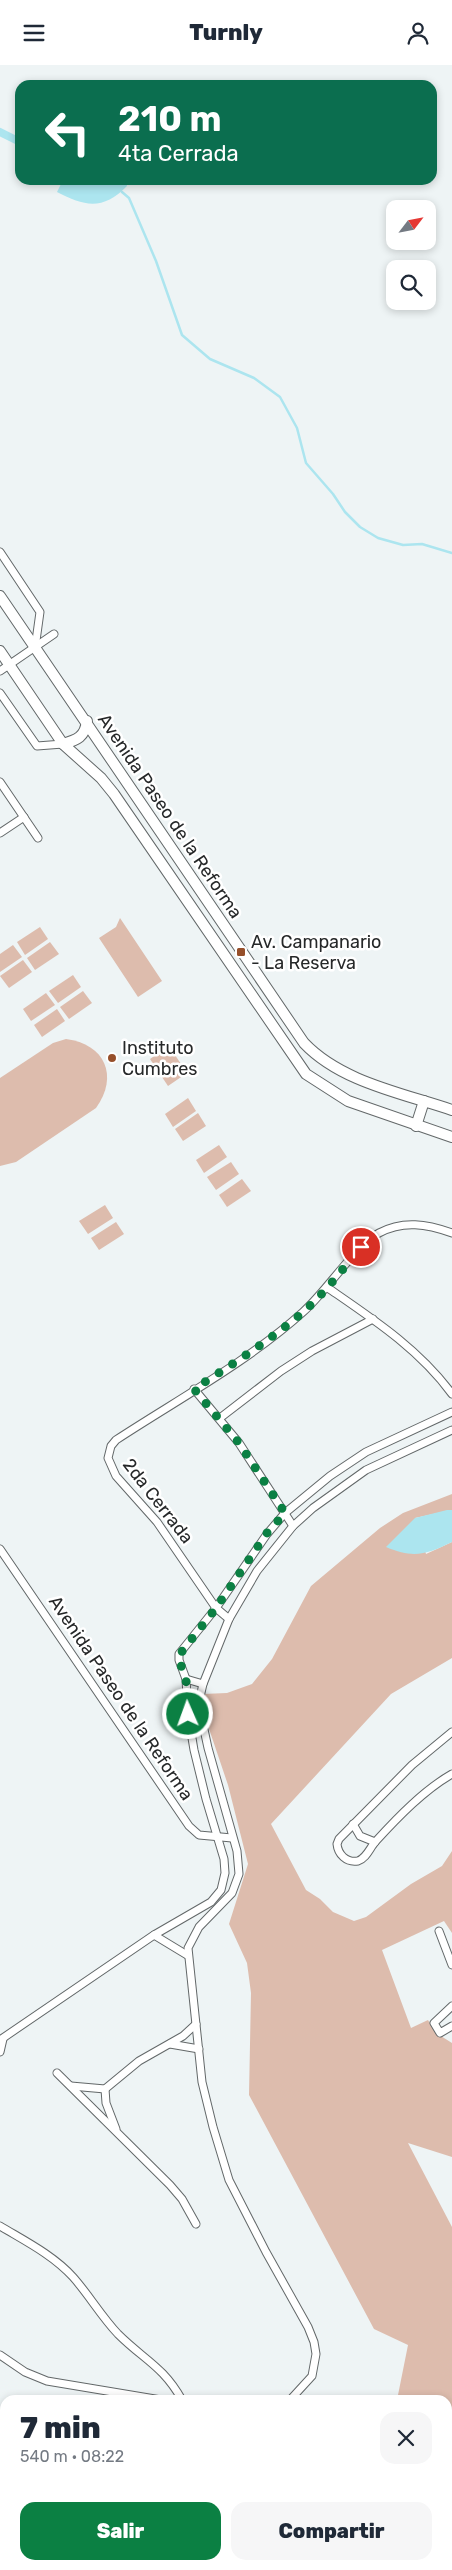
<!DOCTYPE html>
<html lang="es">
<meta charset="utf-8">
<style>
:root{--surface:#fff;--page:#f6f6f7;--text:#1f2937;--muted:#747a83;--accent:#0b8043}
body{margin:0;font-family:Rubik,sans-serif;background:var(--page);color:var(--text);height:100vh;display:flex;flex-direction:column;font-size:19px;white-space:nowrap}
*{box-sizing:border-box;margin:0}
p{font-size:16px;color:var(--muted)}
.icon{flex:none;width:28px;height:28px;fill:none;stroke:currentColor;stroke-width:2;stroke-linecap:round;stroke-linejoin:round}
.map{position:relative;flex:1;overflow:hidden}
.drawer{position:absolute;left:0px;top:2330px;width:452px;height:175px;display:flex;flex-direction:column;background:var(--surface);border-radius:15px 15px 0 0;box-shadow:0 2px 8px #0003}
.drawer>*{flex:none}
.banner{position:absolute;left:15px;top:15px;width:422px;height:105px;border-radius:15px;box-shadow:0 2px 8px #0003;background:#0b6e4f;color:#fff;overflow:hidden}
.needle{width:32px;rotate:58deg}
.controls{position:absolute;left:386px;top:135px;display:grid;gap:10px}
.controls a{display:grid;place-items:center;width:50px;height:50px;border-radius:10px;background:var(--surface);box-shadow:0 2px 8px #0003;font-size:25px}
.pin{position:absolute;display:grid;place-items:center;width:42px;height:42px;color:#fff;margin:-21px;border:2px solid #fff;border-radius:50%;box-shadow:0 1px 5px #0007}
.me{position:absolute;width:55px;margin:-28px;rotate:358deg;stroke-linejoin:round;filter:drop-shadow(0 0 4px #0008)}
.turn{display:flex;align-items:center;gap:18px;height:105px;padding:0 20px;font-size:22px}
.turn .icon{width:65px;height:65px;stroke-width:2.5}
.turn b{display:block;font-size:35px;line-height:42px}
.round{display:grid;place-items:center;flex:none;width:52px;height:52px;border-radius:15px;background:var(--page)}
.summary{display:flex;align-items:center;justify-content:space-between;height:85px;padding:0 20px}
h1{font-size:30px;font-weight:800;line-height:38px}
.action{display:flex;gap:10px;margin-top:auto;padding:10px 20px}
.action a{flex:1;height:58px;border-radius:15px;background:var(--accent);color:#fff;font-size:20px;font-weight:800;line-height:58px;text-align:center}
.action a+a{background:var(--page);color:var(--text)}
header{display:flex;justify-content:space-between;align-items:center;height:65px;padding:0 20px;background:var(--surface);font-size:22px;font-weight:800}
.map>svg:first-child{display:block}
</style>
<header><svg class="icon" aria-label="menu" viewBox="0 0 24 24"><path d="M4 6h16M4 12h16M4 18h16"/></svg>Turnly<svg class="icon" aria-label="person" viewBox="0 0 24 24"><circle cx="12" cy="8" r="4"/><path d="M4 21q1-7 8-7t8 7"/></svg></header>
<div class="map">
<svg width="452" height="2505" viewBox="0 0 452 2505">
<rect width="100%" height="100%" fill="#eef4f5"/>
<!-- green -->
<g fill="#ddbcad">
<polygon points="120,853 162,916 138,932 99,873 116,862"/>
<polygon points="40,862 48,874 25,890 17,877"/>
<polygon points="50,877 59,889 35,905 27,893"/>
<polygon points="13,880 22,892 0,907 0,889"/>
<polygon points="23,895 32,907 9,923 0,911"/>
<polygon points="73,910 81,922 58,938 49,926"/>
<polygon points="83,926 92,938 69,954 60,942"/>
<polygon points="46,928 55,940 31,956 23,944"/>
<polygon points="57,944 65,956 42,972 34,960"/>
<path d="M66,974C105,979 119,1011 96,1043L16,1097L0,1101V1013L53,978Z"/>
<polygon points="169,981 187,1008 168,1021 150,994"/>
<polygon points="188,1033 196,1046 173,1062 165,1049"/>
<polygon points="198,1048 206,1061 183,1076 175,1064"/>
<polygon points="219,1080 227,1092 204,1108 196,1095"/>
<polygon points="231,1097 239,1109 216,1125 207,1112"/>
<polygon points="242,1114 251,1126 227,1142 219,1130"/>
<polygon points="105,1140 113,1153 88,1169 79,1156"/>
<polygon points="116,1157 124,1169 99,1185 91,1173"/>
<polygon points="452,1429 452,1445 415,1453 426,1489 452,1477 452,1593 391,1629 271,1759 306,1825 320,1834 333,1847 354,1856 366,1852 411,1819 442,1801 452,1786 452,1868 444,1856 382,1885 411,1963 428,1955 436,1968 452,1978 452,2092 408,2078 452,2162 452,2505 352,2505 354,2500 448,2500 448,2335 397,2335 408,2280 374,2264 249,2030 251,1928 247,1898 229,1859 248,1799 228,1720 203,1646 203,1629 227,1628 252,1619 272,1594 311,1521 380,1463 403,1448"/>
</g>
<!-- water -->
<g fill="#ace5ef">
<path d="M63,115H126L127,121C104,145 85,142 57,127Z"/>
<path d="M447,1445H452V1477C427,1489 414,1494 386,1482L415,1453Z"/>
</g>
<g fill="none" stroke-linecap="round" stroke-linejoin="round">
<!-- stream -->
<polyline stroke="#ace5ef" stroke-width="2.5" points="122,127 129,133 156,196 182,270 210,294 254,313 280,332 297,363 306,398 333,429 345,447 360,462 378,473 403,480 422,479 452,488"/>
<!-- canal -->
<polyline stroke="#ace5ef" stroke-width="8" points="0,67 20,77"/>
<!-- street casing -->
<g stroke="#636869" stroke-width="9">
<g id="street">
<polyline points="0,487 40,547 35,583"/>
<polyline points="0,606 54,569"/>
<polyline points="0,628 37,681 63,679"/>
<polyline points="0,717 38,773"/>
<polyline points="0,768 24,752"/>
<path d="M328,1223C373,1254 419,1284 452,1329"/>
<polyline points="194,1324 239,1378 293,1461"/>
<polyline points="220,1353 281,1306 312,1286 373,1254"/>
<polyline points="0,1484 189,1761 199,1770 232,1773"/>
<path d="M229,1554L216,1543L157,1457L116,1411L108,1393L111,1381L116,1375C177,1335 249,1296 303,1247C327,1226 354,1182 379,1168C403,1155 427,1159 452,1168"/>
<polyline points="186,1614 203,1619"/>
<path d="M452,1667L412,1700L339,1774L337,1779C338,1789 346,1798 358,1796C367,1793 370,1782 376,1776C398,1752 424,1725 452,1709"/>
<polyline points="353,1759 360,1771 375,1777"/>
<polyline points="439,1866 452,1900"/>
<polyline points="154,1870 187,1890"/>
<polyline points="452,1941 434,1958 440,1968 452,1961"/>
<polyline points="0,1975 154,1870 211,1837 221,1825 225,1808 224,1794 206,1734 194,1685 188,1649 186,1614 179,1595 179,1589 216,1543 267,1469 285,1448 330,1411 366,1387 452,1347"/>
<polyline points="170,1979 199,1984"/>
<polyline points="0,1987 3,1974"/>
<polyline points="57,2008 170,2120 182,2134 196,2159"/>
<polyline points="71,2021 105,2024 139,1996 183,1971 196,1959"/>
<polyline points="105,2024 106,2038 116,2064"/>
<path d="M0,2161C25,2176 53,2190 73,2212C89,2230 101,2251 118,2269C144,2295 163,2301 182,2335"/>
<polyline points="0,2290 25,2307 47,2316 161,2335"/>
<polyline points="290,2335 312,2311 316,2289 314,2277 308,2262 266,2187 229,2115 213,2062 202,2017 188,1883 199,1862 232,1828 239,1809 237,1786 208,1683 200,1646 200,1632 203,1619 229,1554 257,1506 293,1461 313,1443 366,1405 452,1365"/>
</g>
</g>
<!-- secondary casing -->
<g stroke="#636869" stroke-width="12">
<g id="secondary">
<path d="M0,531L304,978C341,1017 402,1028 452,1045"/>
<polyline points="0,586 63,679 101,713 114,729 306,1009 348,1036 452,1072"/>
<path d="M63,679C77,675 85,672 87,656"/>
<polyline points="416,1061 424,1036"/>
</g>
</g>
<!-- street -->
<use href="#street" stroke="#fff" stroke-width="7"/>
<!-- secondary -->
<use href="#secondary" stroke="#fff" stroke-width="10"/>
</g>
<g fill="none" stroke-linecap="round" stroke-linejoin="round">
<!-- route -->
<path stroke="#0b8043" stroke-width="9" stroke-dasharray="0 16.2" d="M188,1649L186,1614L179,1595L180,1589L216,1543L267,1468L285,1448L239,1378L194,1324C231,1300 268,1277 302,1248C324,1229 342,1205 361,1182"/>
</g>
<!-- markers -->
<g fill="#964f2a" stroke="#fff" stroke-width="2">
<rect x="236" y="882" width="10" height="10" rx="2.5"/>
<circle cx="112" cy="993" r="5"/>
</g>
<g text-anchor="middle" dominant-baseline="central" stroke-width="5" stroke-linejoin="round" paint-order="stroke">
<!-- street labels -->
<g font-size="18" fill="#262829" stroke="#fff">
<text transform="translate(170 751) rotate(56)">Avenida Paseo de la Reforma</text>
<text transform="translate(158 1436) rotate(52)">2da Cerrada</text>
<text transform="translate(121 1633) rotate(56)">Avenida Paseo de la Reforma</text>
</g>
<!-- poi labels -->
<g font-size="18" fill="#262829" stroke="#fff" text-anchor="start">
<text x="251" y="877">Av. Campanario<tspan x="251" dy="21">- La Reserva</tspan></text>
<text x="122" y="983">Instituto<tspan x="122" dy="21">Cumbres</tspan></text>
</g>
</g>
</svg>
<div class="controls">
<a><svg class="needle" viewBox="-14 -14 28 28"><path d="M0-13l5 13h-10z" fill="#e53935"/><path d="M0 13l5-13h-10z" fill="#747a83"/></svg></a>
<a><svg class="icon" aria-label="search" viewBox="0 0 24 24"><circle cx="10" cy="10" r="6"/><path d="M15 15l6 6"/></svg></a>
</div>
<div class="pin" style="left:361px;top:1182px;background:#d93025"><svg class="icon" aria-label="arrive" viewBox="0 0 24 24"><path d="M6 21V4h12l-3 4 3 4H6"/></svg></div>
<svg class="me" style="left:188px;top:1649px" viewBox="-20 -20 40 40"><circle r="17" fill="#0b8043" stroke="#fff" stroke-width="3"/><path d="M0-11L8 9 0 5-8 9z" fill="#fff"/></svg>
<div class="banner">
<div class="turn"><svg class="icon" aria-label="left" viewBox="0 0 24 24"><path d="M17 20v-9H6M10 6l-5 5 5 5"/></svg><div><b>210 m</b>4ta Cerrada</div></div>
</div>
<section class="drawer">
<div class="summary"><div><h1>7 min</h1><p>540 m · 08:22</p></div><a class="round"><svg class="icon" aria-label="close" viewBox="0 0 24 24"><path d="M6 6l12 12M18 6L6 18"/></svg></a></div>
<div class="action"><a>Salir</a><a>Compartir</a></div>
</section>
</div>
